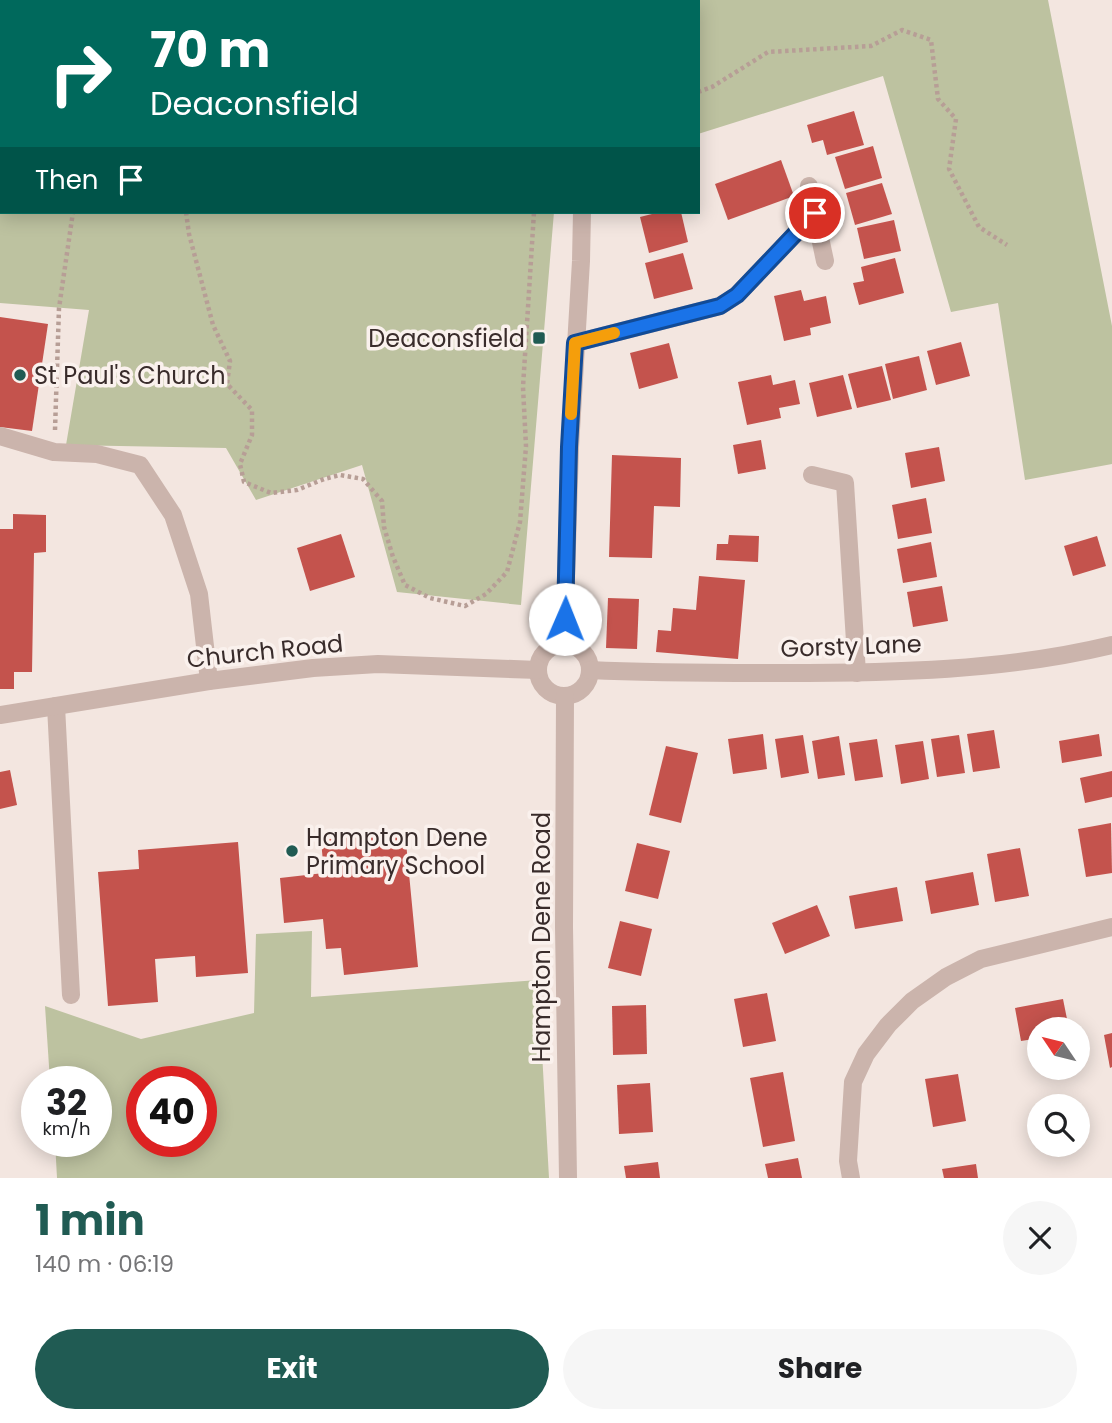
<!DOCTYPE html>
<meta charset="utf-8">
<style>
:root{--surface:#fff;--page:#f6f6f6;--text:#202124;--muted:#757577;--accent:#205b53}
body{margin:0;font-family:Poppins,sans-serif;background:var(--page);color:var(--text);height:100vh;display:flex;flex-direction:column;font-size:26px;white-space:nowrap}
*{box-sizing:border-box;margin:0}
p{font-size:23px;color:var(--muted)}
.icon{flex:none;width:38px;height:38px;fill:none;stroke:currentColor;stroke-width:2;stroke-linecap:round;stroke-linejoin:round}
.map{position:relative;height:1178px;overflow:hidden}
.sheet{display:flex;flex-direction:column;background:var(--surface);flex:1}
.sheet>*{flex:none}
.hud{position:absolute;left:0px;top:0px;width:700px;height:214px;box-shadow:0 4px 18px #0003;background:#00695c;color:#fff;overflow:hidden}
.needle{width:46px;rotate:305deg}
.buttons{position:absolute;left:1027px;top:1017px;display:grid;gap:14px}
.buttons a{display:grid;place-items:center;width:63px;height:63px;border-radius:50%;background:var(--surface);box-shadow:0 4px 18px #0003;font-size:35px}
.speed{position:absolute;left:21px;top:1066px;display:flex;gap:14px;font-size:35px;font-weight:700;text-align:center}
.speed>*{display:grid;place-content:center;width:91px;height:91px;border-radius:50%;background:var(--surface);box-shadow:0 4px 18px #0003;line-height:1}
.speed small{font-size:18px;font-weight:400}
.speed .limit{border:10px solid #d22;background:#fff;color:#111}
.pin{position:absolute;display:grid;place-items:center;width:60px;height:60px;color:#fff;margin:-30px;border:4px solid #fff;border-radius:50%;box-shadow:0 2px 7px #0007}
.me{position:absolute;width:77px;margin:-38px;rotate:1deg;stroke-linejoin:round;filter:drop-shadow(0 0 5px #0008)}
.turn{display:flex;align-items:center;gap:24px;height:147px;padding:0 35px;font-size:32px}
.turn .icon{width:91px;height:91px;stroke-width:2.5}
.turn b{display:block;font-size:49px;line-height:60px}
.then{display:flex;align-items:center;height:66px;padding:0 35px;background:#0003;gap:14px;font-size:26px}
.round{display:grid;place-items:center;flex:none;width:74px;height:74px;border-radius:37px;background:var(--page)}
.headline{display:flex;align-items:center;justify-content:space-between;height:119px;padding:0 35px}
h1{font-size:42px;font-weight:700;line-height:52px;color:var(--accent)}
.primary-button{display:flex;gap:14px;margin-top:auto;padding:14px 35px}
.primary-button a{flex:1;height:80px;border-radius:42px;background:var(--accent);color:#fff;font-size:28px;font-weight:700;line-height:80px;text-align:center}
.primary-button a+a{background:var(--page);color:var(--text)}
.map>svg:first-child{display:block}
</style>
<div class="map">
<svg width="1112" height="1178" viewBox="0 0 1112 1178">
<rect width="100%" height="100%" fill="#f3e6e0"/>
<!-- green -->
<g fill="#bdc2a0" fill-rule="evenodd">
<polygon points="0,0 146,0 146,2 2,2 2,212 554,212 521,605 397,592 362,465 256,500 226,448 66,445 89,310 0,303"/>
<polygon points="603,0 1048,0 1112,326 1112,464 1025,480 998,303 951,312 883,76 698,134 698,2 604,2"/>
<path d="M312,931L311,997L538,980L549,1178H57L55,1141H96V1082L50,1081L45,1006L141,1039L254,1013L256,934ZM142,1082H201V1141H142Z"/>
</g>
<!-- building -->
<g fill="#c4534d">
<polygon points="854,111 864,145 827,155 823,140 812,143 807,125"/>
<polygon points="873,146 882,178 845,189 835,157"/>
<polygon points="781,160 794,196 728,220 715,184"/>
<polygon points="882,183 892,214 855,225 846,193"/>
<polygon points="660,212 681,212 688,242 649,253 640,217"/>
<polygon points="894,220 901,251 864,259 857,228"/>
<polygon points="683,253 693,289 654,299 645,263"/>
<polygon points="895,258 904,293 859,305 853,283 864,281 861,267"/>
<polygon points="801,290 804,301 826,296 831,323 810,328 811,335 784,341 774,296"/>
<polygon points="0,317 48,324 32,431 0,427"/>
<polygon points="961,342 970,376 936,385 927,351"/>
<polygon points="669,343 678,378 639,389 630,353"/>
<polygon points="919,356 927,390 893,399 885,364"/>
<polygon points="882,366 891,400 857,408 848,374"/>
<polygon points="771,375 773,385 795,380 800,404 779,408 781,418 747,425 738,382"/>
<polygon points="843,375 852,409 817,417 809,383"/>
<polygon points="761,440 766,469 738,474 733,445"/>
<polygon points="939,447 945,481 911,488 905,453"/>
<polygon points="612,455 681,458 680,507 654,506 652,558 609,557"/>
<polygon points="926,498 932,533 898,539 892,505"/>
<polygon points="13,514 46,515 46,552 34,553 32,672 14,672 14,689 0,689 0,529 13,529"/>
<polygon points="341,534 355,577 310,591 297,548"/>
<polygon points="729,535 759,536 758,562 716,560 717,544 728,544"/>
<polygon points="1097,536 1106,566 1073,576 1064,546"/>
<polygon points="931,542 937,577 903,583 897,549"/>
<polygon points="699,576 745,580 738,659 656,652 658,630 671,631 673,608 696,610"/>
<polygon points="942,586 948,621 913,627 907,592"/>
<polygon points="608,598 639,599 637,649 606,648"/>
<polygon points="994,730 1000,768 973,772 967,734"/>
<polygon points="763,734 767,769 733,774 728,739"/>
<polygon points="1099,734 1102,756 1062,763 1059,741"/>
<polygon points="803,735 809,773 781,778 775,739"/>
<polygon points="959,735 965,773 937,777 931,739"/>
<polygon points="839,736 845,775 818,779 812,741"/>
<polygon points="877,739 883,777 855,781 849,743"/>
<polygon points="923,741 929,779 901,784 895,745"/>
<polygon points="666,746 698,753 681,823 649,815"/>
<polygon points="10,770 17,805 0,809 0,772"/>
<polygon points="1112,771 1112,797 1085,803 1080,778"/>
<polygon points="1111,823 1112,873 1086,877 1078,829"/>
<polygon points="405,832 418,967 344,975 341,948 326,949 323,919 284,923 280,878 324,873 321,840"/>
<polygon points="238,842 248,973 196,977 195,956 155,959 158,1002 108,1006 98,872 139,869 138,850"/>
<polygon points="637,843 670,851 658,899 625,891"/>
<polygon points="1020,848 1029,896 995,902 987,854"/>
<polygon points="973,872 979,905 931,914 925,881"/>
<polygon points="897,887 903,921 855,929 849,896"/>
<polygon points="817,905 830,936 785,954 772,923"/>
<polygon points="620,921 652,929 641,976 608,968"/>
<polygon points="767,993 776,1041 743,1047 734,999"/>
<polygon points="1063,999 1069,1029 1040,1029 1040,1038 1021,1041 1015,1008"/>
<polygon points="646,1005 647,1054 613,1055 612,1006"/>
<polygon points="1112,1033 1112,1067 1110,1068 1104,1035"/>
<polygon points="783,1072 795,1141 763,1147 750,1078"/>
<polygon points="958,1074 966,1121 933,1127 925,1079"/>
<polygon points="650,1083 653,1132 619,1134 617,1085"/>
<polygon points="798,1158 802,1178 768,1178 765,1164"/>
<polygon points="658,1162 660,1178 626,1178 624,1166"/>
<polygon points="976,1164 978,1178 944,1178 942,1169"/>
</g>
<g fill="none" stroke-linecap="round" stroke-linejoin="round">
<!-- path -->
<g stroke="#b79e96" stroke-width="4.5" stroke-dasharray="3.5 3.5" stroke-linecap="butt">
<polyline points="108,2 108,0"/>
<polyline points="698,92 712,87 768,52 871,46 902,30 931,40 938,99 956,119 949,169 979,227 1007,245"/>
<polyline points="186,212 189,234 213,325 230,361 227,384 252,410 252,435 240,464 244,482 271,493 297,490 324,479 340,475 363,479 382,501 384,527 393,557 405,585 430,598 465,606 486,594 507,572 520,522 526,446 523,387 534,212"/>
<polyline points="55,430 59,308 73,212"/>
</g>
<!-- minor -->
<g stroke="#cbb4ac" stroke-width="18">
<polyline points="526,0 526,2"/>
<polyline points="580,0 580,2"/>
<polyline points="809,186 825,261"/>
<polyline points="575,343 720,306 737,295 815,213"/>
<polyline points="0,436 54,452 97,454 140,465 173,515 199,594 209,681"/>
<polyline points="812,475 845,483 857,673"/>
<polyline points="564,644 570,447 581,261 582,212"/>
<circle cx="564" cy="670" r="26"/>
<path d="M590,670C654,673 718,673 783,673C892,673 1005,671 1112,645"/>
<polyline points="565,696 564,927 568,1178"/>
<polyline points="56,706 71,995"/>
<polyline points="0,715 209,681 313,668 378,664 538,670"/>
<polyline points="851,1178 848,1161 853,1082 866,1054 888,1025 912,1001 946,977 981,959 1112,927"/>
</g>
</g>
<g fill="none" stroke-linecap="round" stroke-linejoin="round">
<!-- route casing -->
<g stroke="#114b97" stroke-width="18">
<polyline id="route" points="565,619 569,447 575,343 720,306 737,295 815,213"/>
</g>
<!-- route -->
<use href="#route" stroke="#1a73e8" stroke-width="12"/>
<!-- slow -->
<polyline stroke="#f59e0b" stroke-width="12" points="571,414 575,343 614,333"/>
</g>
<!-- markers -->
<g fill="#205b53" stroke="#faf1ed" stroke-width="2.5">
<rect x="532" y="331" width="14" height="14" rx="3.5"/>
<circle cx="20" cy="375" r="7"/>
<circle cx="292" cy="851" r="7"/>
</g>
<g text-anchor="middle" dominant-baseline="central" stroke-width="7" stroke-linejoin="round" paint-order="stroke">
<!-- poi labels -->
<g font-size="24" fill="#392c2b" stroke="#faf1ed" text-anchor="start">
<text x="525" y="338" text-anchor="end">Deaconsfield</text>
<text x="34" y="375">St Paul's Church</text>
<text x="306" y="837">Hampton Dene<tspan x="306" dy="28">Primary School</tspan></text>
</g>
<!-- street labels -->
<g font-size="24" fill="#392c2b" stroke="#faf1ed">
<text transform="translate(851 646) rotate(-2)">Gorsty Lane</text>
<text transform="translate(265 651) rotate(-6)">Church Road</text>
<text transform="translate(541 937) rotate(-90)">Hampton Dene Road</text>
</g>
</g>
</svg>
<div class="buttons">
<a><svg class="needle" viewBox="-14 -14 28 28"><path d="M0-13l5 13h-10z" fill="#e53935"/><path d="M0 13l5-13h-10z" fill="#757577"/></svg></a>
<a><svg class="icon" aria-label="search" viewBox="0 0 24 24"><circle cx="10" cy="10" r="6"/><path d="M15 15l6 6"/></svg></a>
</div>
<div class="speed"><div>32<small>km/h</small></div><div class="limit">40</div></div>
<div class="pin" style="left:815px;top:213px;background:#d93025"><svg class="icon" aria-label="arrive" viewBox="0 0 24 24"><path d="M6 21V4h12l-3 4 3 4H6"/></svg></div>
<svg class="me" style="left:565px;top:619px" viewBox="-20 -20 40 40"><circle r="19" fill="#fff"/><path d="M0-13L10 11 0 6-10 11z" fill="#1a73e8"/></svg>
<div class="hud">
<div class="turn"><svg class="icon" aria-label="right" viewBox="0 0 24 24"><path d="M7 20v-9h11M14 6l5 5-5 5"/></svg><div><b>70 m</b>Deaconsfield</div></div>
<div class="then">Then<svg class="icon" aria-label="arrive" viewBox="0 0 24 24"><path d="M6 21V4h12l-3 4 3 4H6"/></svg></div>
</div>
</div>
<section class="sheet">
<div class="headline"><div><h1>1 min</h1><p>140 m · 06:19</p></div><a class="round"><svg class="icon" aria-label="close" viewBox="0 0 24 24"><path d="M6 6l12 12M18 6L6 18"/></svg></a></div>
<div class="primary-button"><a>Exit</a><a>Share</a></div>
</section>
